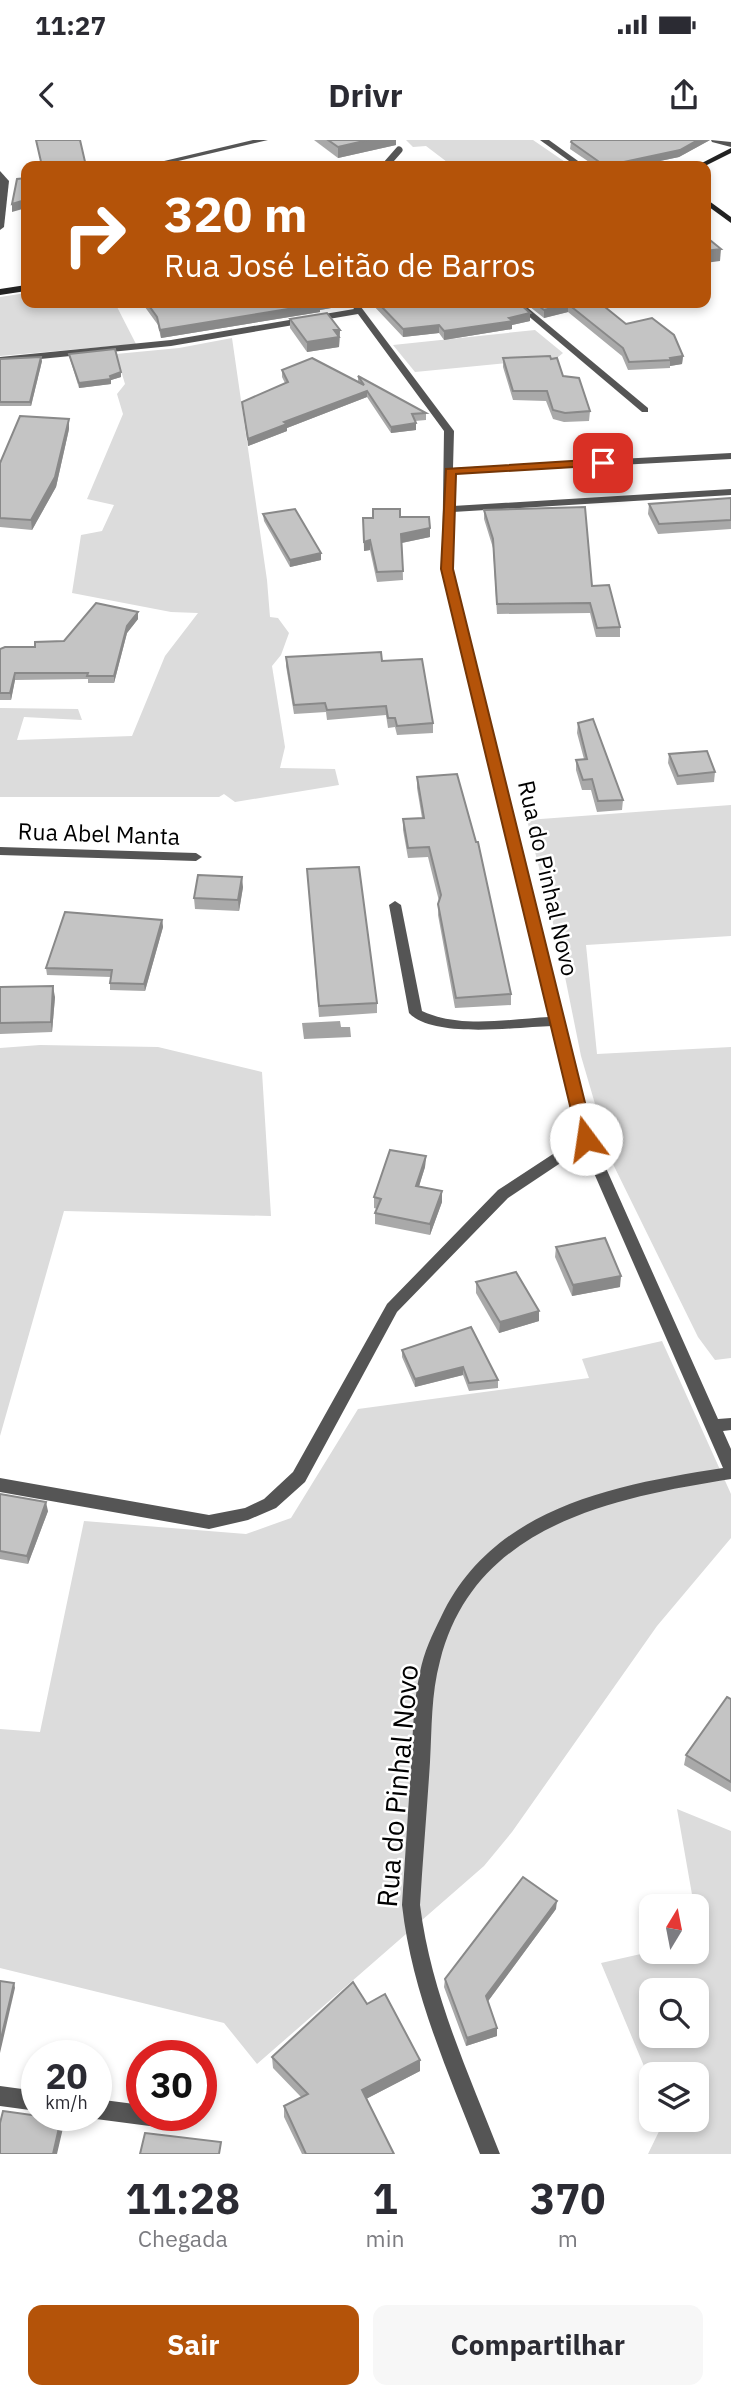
<!DOCTYPE html>
<html lang="pt">
<meta charset="utf-8">
<style>
:root{--surface:#fff;--page:#f7f7f7;--text:#2b2b33;--muted:#7c7c81;--accent:#b45309}
body{margin:0;font-family:"IBM Plex Sans",sans-serif;background:var(--page);color:var(--text);height:100vh;display:flex;flex-direction:column;font-size:26px;white-space:nowrap}
*{box-sizing:border-box;margin:0}
p{font-size:23px;color:var(--muted)}
.icon{flex:none;width:38px;height:38px;fill:none;stroke:currentColor;stroke-width:2;stroke-linecap:round;stroke-linejoin:round}
.map{position:relative;height:2014px;overflow:hidden}
.panel{display:flex;flex-direction:column;background:var(--surface);flex:1}
.panel>*{flex:none}
.top-card{position:absolute;left:21px;top:21px;width:690px;height:147px;border-radius:14px;box-shadow:0 4px 10px #0003;background:#b45309;color:#fff;overflow:hidden}
.needle{width:46px;rotate:10deg}
.fabs{position:absolute;left:639px;top:1754px;display:grid;gap:14px}
.fabs a{display:grid;place-items:center;width:70px;height:70px;border-radius:14px;background:var(--surface);box-shadow:0 4px 10px #0003;font-size:35px}
.speed{position:absolute;left:21px;top:1900px;display:flex;gap:14px;font-size:35px;font-weight:700;text-align:center}
.speed>*{display:grid;place-content:center;width:91px;height:91px;border-radius:50%;background:var(--surface);box-shadow:0 4px 10px #0003;line-height:1}
.speed small{font-size:18px;font-weight:400}
.speed .limit{border:10px solid #d22;background:#fff;color:#111}
.pin{position:absolute;display:grid;place-items:center;width:60px;height:60px;color:#fff;margin:-30px;border-radius:14px;box-shadow:0 4px 10px #0006}
.me{position:absolute;width:77px;margin:-38px;rotate:346deg;stroke-linejoin:round;filter:drop-shadow(0 0 5px #0008)}
.turn{display:flex;align-items:center;gap:24px;height:147px;padding:0 28px;font-size:32px}
.turn .icon{width:91px;height:91px;stroke-width:2.5}
.turn b{display:block;font-size:49px;line-height:60px}
.eta{display:flex;justify-content:space-evenly;align-items:center;height:119px;text-align:center}
.eta b{font-size:42px;font-weight:700;line-height:49px}
.button{display:flex;gap:14px;margin-top:auto;padding:14px 28px}
.button a{flex:1;height:80px;border-radius:14px;background:var(--accent);color:#fff;font-size:28px;font-weight:700;line-height:80px;text-align:center}
.button a+a{background:var(--page);color:var(--text)}
.status{display:flex;justify-content:space-between;align-items:center;height:49px;padding:0 35px;background:var(--surface);direction:ltr}
.status svg{height:19px;fill:currentColor}
header{display:flex;justify-content:space-between;align-items:center;height:91px;padding:0 28px;background:var(--surface);font-size:32px;font-weight:700}
.map>svg:first-child{display:block}
</style>
<div class="status"><b>11:27</b><svg viewBox="0 0 49 12"><path d="M0 12V9h3v3zM5 12V6h3v6zM10 12V3h3v9zM15 12V0h3v12zM26 1h20v11H26zM47 4h2v5h-2z"/></svg></div>
<header><svg class="icon" aria-label="back" viewBox="0 0 24 24"><path d="M15 5l-7 7 7 7"/></svg>Drivr<svg class="icon" aria-label="share" viewBox="0 0 24 24"><path d="M12 15V3M7 8l5-5 5 5M5 13v7h14v-7"/></svg></header>
<div class="map">
<svg width="731" height="2014" viewBox="0 0 731 2014">
<rect width="100%" height="100%" fill="#fff"/>
<!-- green -->
<g fill="#dcdcdc" fill-rule="evenodd">
<polygon points="406,0 533,0 571,26 483,26 476,21 451,25 426,6 413,7"/>
<polygon points="26,153 26,163 115,163 136,204 0,216 0,157"/>
<polygon points="535,190 563,213 557,218 415,232 393,205"/>
<polygon points="232,198 267,440 270,477 278,478 289,493 281,515 272,526 285,607 280,628 335,629 339,645 235,662 224,654 219,657 0,657 0,568 78,569 82,580 24,577 17,600 132,596 165,516 198,473 171,472 72,453 81,395 102,391 114,365 87,359 123,274 117,254 125,244 116,214 179,208"/>
<polygon points="731,665 731,796 586,805 597,914 731,907 731,1218 715,1220 698,1197 612,1022 581,916 559,807 527,680"/>
<polygon points="40,905 158,907 262,932 271,1076 64,1071 0,1296 0,908"/>
<polygon points="662,1201 731,1354 731,1398 657,1486 512,1692 484,1726 257,1924 224,1883 0,1828 0,1589 40,1592 84,1381 246,1394 291,1378 358,1269 589,1238 582,1219"/>
<path d="M677,1669L731,1691V2014H648L665,1979H696V1934H651V1943L601,1823L654,1811H696L697,1802L700,1800ZM651,1850H696V1895H651Z"/>
</g>
<!-- water -->
<polygon fill="#a3a3a3" points="340,881 341,887 350,887 351,897 304,899 302,883"/>
<g fill="none" stroke-linecap="round" stroke-linejoin="round">
<!-- lane -->
<polyline stroke="#555" stroke-width="7" points="385,26 399,10"/>
<!-- street -->
<g fill="#555" fill-rule="evenodd">
<polygon points="253,0 268,0 157,26 143,26"/>
<polygon points="540,0 549,0 585,26 576,26"/>
<polygon points="711,0 731,2 731,7 712,2"/>
<polygon points="0,31 9,41 4,87 0,90"/>
<path d="M350,163H358L454,291L453,328L731,313V319L453,334V366L731,349V355L453,372L452,429L593,999L718,1279L731,1278V1290L723,1291L731,1309V1339C612,1358 474,1385 440,1521C431,1554 432,1588 430,1622C427,1669 423,1717 420,1765C431,1853 468,1932 500,2014H480C448,1932 412,1853 402,1765C405,1719 408,1673 411,1627C413,1595 413,1563 420,1532C424,1512 432,1495 441,1477C493,1367 614,1345 723,1328L583,1008L508,1058L397,1172L305,1342L276,1368L248,1380L209,1389L0,1352V1338L209,1375L245,1368L264,1359L293,1332L387,1164L498,1050L579,997L552,886C517,887 434,899 409,873L389,765L395,761L401,765L422,871C461,889 508,879 550,877L442,429L444,291L358,174L171,206L0,223V217L171,200L354,169Z"/>
<polygon points="513,163 522,163 648,268 648,272 642,272"/>
<polygon points="0,707 196,713 202,717 196,721 0,715"/>
<polygon points="0,1946 37,1951 37,1971 0,1966"/>
<polygon points="96,1959 142,1965 142,1976 188,1976 190,1980 187,1987 180,1990 96,1979 89,1976 96,1976"/>
</g>
<!-- secondary -->
<g fill="#222" fill-rule="evenodd">
<polygon points="731,8 731,13 705,26 696,26"/>
<polygon points="705,58 731,77 731,83 705,64"/>
<polygon points="26,145 26,151 0,155 0,149"/>
</g>
</g>
<!-- wall -->
<g fill="#a9a9a9">
<polygon points="314,0 396,0 396,5 338,18"/>
<polygon points="572,0 710,0 679,17 636,26 595,26 570,9 571,2"/>
<polygon points="142,163 348,163 348,165 320,170 320,172 161,198 158,185"/>
<polygon points="371,163 519,163 530,173 530,181 512,185 512,189 444,200 439,193 403,197"/>
<polygon points="525,163 600,163 626,184 683,216 682,224 670,226 670,228 628,230 622,216 568,172 544,178"/>
<polygon points="290,179 340,190 339,207 307,212 290,188"/>
<polygon points="69,214 121,237 111,240 111,244 79,248 70,219"/>
<polygon points="503,218 551,219 590,271 589,281 564,282 553,279 546,261 513,260 503,227"/>
<polygon points="0,219 42,221 31,266 0,266"/>
<polygon points="282,230 358,242 358,236 426,273 426,280 415,281 416,290 391,293 367,257 287,288 287,291 248,306 242,262 285,243 282,237"/>
<polygon points="69,289 56,347 32,390 0,387 0,323"/>
<polygon points="731,358 731,389 658,394 648,374 649,364"/>
<polygon points="484,370 592,446 620,487 620,497 596,497 590,473 497,474 493,408 484,379"/>
<polygon points="263,374 321,420 290,427 264,381"/>
<polygon points="400,377 430,397 402,403 403,440 377,442 370,410 364,411 363,378"/>
<polygon points="138,472 138,479 127,493 114,543 88,543 88,539 15,540 11,560 0,560 0,509 35,507 64,501"/>
<polygon points="286,517 382,521 433,583 433,593 397,595 395,587 388,588 386,575 327,580 326,572 294,574 286,526"/>
<polygon points="578,583 623,660 622,670 597,672 591,650 582,650 576,630 576,620 584,619 577,593"/>
<polygon points="669,614 715,632 714,642 677,645 668,623"/>
<polygon points="417,637 511,854 511,865 455,868 438,775 439,761 428,717 408,718 403,690 403,679 422,678 417,648"/>
<polygon points="307,729 377,863 377,873 319,877"/>
<polygon points="243,747 239,771 195,769 194,758"/>
<polygon points="162,780 163,787 145,851 110,850 110,843 111,837 47,835 46,828"/>
<polygon points="0,847 55,857 52,892 0,894"/>
<polygon points="426,1016 425,1027 419,1046 442,1051 442,1062 430,1095 375,1084 375,1073 377,1069 374,1068 374,1057"/>
<polygon points="556,1107 620,1147 572,1156 555,1117"/>
<polygon points="476,1142 539,1181 499,1193 476,1153"/>
<polygon points="471,1187 498,1240 498,1248 469,1251 463,1235 415,1247 402,1217 402,1210"/>
<polygon points="0,1354 48,1371 28,1424 0,1419"/>
<polygon points="731,1559 731,1652 684,1625 686,1615"/>
<polygon points="556,1769 488,1861 497,1888 497,1896 466,1906 444,1847 445,1839"/>
<polygon points="272,1917 420,1931 366,1959 394,2014 302,2014 284,1977 284,1966 301,1957 273,1928"/>
</g>
<!-- shaded-wall -->
<g fill="#898989">
<polygon points="368,0 396,0 396,5 338,18 338,7"/>
<polygon points="698,0 710,0 679,17 636,26 605,26"/>
<polygon points="25,60 26,68 12,72 12,64"/>
<polygon points="721,109 720,121 705,123 705,111"/>
<polygon points="318,163 348,163 348,165 320,170 320,172 161,198 160,190"/>
<polygon points="568,164 568,172 544,178 544,170"/>
<polygon points="530,173 530,181 512,185 512,189 444,200 444,191"/>
<polygon points="439,185 439,193 403,197 403,189"/>
<polygon points="334,190 340,190 339,207 307,212 307,202"/>
<polygon points="683,216 682,224 670,226 670,218"/>
<polygon points="41,217 42,221 31,266 30,262"/>
<polygon points="121,232 121,237 111,240 111,244 79,248 79,243 110,236"/>
<polygon points="367,251 367,257 287,288 287,291 248,306 248,299 284,282"/>
<polygon points="69,279 69,289 56,347 32,390 31,380"/>
<polygon points="416,283 416,290 391,293 391,287"/>
<polygon points="430,388 430,397 401,403 401,394"/>
<polygon points="370,400 370,410 364,411 364,402"/>
<polygon points="321,413 321,420 290,427 290,420"/>
<polygon points="138,472 138,479 127,493 114,543 114,536 127,486"/>
<polygon points="15,533 15,540 11,560 10,553"/>
<polygon points="242,737 243,747 239,771 238,760"/>
<polygon points="162,780 163,787 145,851 144,844"/>
<polygon points="53,846 55,857 52,892 51,882"/>
<polygon points="426,1016 425,1027 416,1056 416,1046"/>
<polygon points="442,1051 442,1062 430,1095 430,1084"/>
<polygon points="621,1136 620,1147 572,1156 573,1145"/>
<polygon points="539,1171 539,1181 499,1193 500,1182"/>
<polygon points="463,1227 463,1235 415,1247 415,1239"/>
<polygon points="46,1362 48,1371 28,1424 27,1416"/>
<polygon points="557,1761 556,1769 486,1864 486,1856"/>
<polygon points="14,1843 15,1848 0,1913 0,1903"/>
<polygon points="497,1888 497,1896 466,1906 467,1898"/>
<polygon points="420,1920 420,1931 362,1961 362,1950"/>
<polygon points="61,1979 63,1988 57,2014 53,2014"/>
</g>
<!-- building -->
<g fill="#c4c4c4" stroke="#898989" stroke-width="2">
<polygon points="36,0 80,0 86,26 42,26"/>
<polygon points="328,0 368,0 338,7"/>
<polygon points="572,0 698,0 680,10 605,26 571,2"/>
<polygon points="26,38 26,68 25,60 12,64 17,39"/>
<polygon points="705,96 721,109 705,111"/>
<polygon points="147,163 318,163 319,164 160,190 157,177"/>
<polygon points="378,163 519,163 530,173 509,178 513,181 444,191 439,185 403,189"/>
<polygon points="535,163 600,163 626,184 652,178 674,195 683,216 670,218 671,220 629,222 623,208 568,164 544,170"/>
<polygon points="327,173 340,190 334,190 339,197 307,202 290,179"/>
<polygon points="115,209 121,232 110,236 111,239 79,243 69,214"/>
<polygon points="550,216 551,219 557,218 563,236 579,238 590,271 565,273 553,270 547,251 513,251 503,218"/>
<polygon points="41,217 30,262 0,262 0,219"/>
<polygon points="312,218 364,245 358,236 426,273 412,274 416,283 391,287 367,251 284,282 287,284 248,299 242,262 288,242 282,230"/>
<polygon points="20,276 69,279 55,337 31,380 0,378 0,323"/>
<polygon points="731,358 731,380 659,384 649,364"/>
<polygon points="585,367 592,446 609,445 620,487 597,488 590,463 497,464 493,399 484,370"/>
<polygon points="295,369 321,413 290,420 263,374"/>
<polygon points="373,369 400,369 400,377 429,377 430,388 401,394 403,431 377,432 370,400 364,402 363,378 373,378"/>
<polygon points="96,463 138,472 127,486 114,536 87,536 88,533 15,533 10,553 0,553 0,509 5,507 35,507 35,502 64,501"/>
<polygon points="381,512 382,521 422,519 433,583 397,586 395,578 388,578 386,566 327,570 325,563 294,565 286,517"/>
<polygon points="593,579 623,660 598,661 592,639 583,640 576,620 587,619 578,583"/>
<polygon points="707,611 715,632 678,636 669,614"/>
<polygon points="457,634 476,702 478,702 511,854 456,858 438,764 441,755 429,707 408,708 403,679 424,678 417,637"/>
<polygon points="359,727 377,863 319,866 307,729"/>
<polygon points="198,735 242,737 238,760 194,758"/>
<polygon points="65,772 162,780 144,844 110,843 112,830 46,828"/>
<polygon points="53,846 51,882 0,883 0,847"/>
<polygon points="390,1010 426,1016 416,1046 442,1051 430,1084 375,1073 381,1059 374,1057"/>
<polygon points="605,1098 621,1136 573,1145 556,1107"/>
<polygon points="516,1132 539,1171 500,1182 476,1142"/>
<polygon points="471,1187 498,1240 469,1243 463,1227 415,1239 402,1210"/>
<polygon points="0,1354 46,1362 27,1416 0,1411"/>
<polygon points="727,1557 731,1559 731,1642 686,1615"/>
<polygon points="523,1737 557,1761 486,1856 497,1888 467,1898 445,1839"/>
<polygon points="0,1841 14,1843 0,1903"/>
<polygon points="353,1842 367,1864 385,1854 420,1920 362,1950 394,2014 306,2014 284,1966 308,1954 272,1917"/>
<polygon points="3,1971 61,1979 53,2014 0,2014 0,1983"/>
<polygon points="145,1993 221,2002 219,2014 140,2014"/>
</g>
<!-- route -->
<polygon fill="#b45309" stroke="#753606" stroke-width="2" points="603,319 607,320 607,325 456,334 453,429 594,999 586,1005 578,999 441,429 446,329"/>
<g text-anchor="middle" dominant-baseline="central" stroke-width="5" stroke-linejoin="round" paint-order="stroke">
<!-- street labels -->
<g font-size="23" fill="#000" stroke="#fff">
<text transform="translate(99 693) rotate(2)">Rua Abel Manta</text>
<text transform="translate(549 738) rotate(77)">Rua do Pinhal Novo</text>
</g>
<!-- near-street labels -->
<g font-size="28" fill="#000" stroke="#fff">
<text transform="translate(397 1646) rotate(-85)">Rua do Pinhal Novo</text>
</g>
</g>
</svg>
<div class="fabs">
<a><svg class="needle" viewBox="-14 -14 28 28"><path d="M0-13l5 13h-10z" fill="#e53935"/><path d="M0 13l5-13h-10z" fill="#7c7c81"/></svg></a>
<a><svg class="icon" aria-label="search" viewBox="0 0 24 24"><circle cx="10" cy="10" r="6"/><path d="M15 15l6 6"/></svg></a>
<a><svg class="icon" aria-label="layers" viewBox="0 0 24 24"><path d="M12 4l9 5-9 5-9-5zM3 14l9 5 9-5"/></svg></a>
</div>
<div class="speed"><div>20<small>km/h</small></div><div class="limit">30</div></div>
<div class="pin" style="left:603px;top:323px;background:#d93025"><svg class="icon" aria-label="arrive" viewBox="0 0 24 24"><path d="M6 21V4h12l-3 4 3 4H6"/></svg></div>
<svg class="me" style="left:586px;top:999px" viewBox="-20 -20 40 40"><circle r="19" fill="#fff"/><path d="M0-13L10 11 0 6-10 11z" fill="#b45309"/></svg>
<div class="top-card">
<div class="turn"><svg class="icon" aria-label="right" viewBox="0 0 24 24"><path d="M7 20v-9h11M14 6l5 5-5 5"/></svg><div><b>320 m</b>Rua José Leitão de Barros</div></div>
</div>
</div>
<section class="panel">
<div class="eta">
<div><b>11:28</b><p>Chegada</p></div>
<div><b>1</b><p>min</p></div>
<div><b>370</b><p>m</p></div>
</div>
<div class="button"><a>Sair</a><a>Compartilhar</a></div>
</section>
